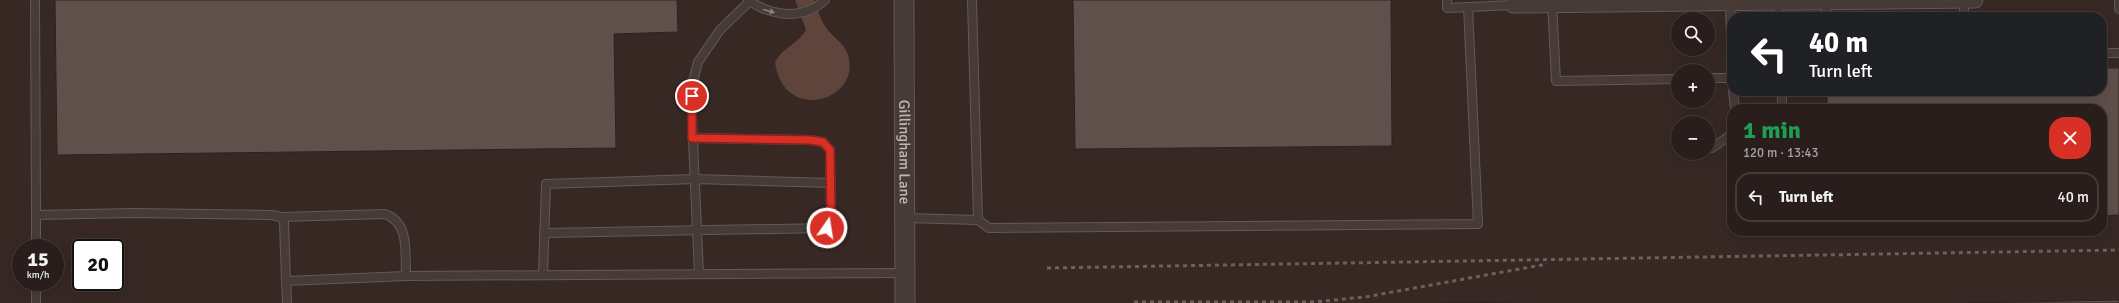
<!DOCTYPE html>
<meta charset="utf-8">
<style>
:root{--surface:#291e1b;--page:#312724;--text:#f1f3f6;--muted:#a5a2a3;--line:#453c3a}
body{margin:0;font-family:Signika,sans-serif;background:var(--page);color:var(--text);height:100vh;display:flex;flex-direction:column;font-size:15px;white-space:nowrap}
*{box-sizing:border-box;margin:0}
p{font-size:13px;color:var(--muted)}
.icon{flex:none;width:22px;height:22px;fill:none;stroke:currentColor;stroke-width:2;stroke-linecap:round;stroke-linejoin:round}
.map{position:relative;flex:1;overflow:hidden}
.side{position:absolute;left:1727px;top:104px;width:380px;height:132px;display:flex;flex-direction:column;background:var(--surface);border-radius:16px;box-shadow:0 4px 16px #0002,0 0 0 1px var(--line)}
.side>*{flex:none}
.hud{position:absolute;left:1727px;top:12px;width:380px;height:84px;border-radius:16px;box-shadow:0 4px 16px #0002,0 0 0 1px var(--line);background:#202124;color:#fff;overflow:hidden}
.buttons{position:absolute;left:1671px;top:12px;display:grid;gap:8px}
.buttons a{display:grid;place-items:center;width:44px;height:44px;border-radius:50%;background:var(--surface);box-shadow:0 4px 16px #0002,0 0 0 1px var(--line);font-size:20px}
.speed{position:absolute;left:12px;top:239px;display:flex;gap:8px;font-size:20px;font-weight:700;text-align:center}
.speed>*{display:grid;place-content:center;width:52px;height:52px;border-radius:50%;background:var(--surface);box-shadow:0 4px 16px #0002,0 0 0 1px var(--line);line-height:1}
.speed small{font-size:10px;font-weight:400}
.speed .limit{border:2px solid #111;border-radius:6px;background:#fff;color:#111}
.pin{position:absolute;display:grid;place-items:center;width:34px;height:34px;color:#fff;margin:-17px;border:2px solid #fff;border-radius:50%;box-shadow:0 1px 4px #0007}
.me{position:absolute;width:44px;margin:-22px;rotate:13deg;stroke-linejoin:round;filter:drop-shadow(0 0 3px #0008)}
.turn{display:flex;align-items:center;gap:14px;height:84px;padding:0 16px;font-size:18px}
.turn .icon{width:52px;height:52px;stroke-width:2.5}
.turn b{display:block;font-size:28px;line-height:34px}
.round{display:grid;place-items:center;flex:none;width:42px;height:42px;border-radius:16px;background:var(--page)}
.headline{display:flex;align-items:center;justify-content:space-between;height:68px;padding:0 16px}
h1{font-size:24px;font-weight:700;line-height:30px;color:#1e9e55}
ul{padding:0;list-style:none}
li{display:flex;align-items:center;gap:12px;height:50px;margin:0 8px 6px;padding:0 8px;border:2px solid var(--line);border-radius:16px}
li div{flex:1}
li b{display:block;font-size:15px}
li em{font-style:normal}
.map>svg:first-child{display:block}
</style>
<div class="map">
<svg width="2119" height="303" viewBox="0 0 2119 303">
<rect width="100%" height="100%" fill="#372824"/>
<!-- water -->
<path fill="#5e443b" d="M795,0H814C818,10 821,22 828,30C836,40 847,45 849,59C858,102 783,123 775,62C782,48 799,43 806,30Z"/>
<!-- building -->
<g fill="#60504b" stroke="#2e221f">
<polygon points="55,0 677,0 678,32 614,34 616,148 57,155"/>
<polygon points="1073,0 1391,0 1392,146 1075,149"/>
<polygon points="2102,68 2119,68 2119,215 2102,216 2102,109 1827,109 1827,91 2102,91"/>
<polygon points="2119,300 2119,303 1966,303"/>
<polygon points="1525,302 1525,303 1441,303"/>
</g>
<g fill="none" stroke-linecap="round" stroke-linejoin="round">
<!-- service casing -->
<g stroke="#655955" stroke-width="10">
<g id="service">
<polyline points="35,0 36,215 134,213 272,215 281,217 284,222 286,281 406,276 904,273"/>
<path d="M748,0C771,16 803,21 825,0"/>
<polyline points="972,0 978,220"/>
<polyline points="1447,0 1447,8 1513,5"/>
<polyline points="2119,0 2119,9"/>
<polyline points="1826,1 1826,17"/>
<polyline points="1552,2 1556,81 1678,79"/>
<polyline points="1778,2 1778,17"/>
<polyline points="1964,17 1964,0"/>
<polyline points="2102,53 2119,53"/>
<polyline points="1708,78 1732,78 1730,2"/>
<polyline points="1733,91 1735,109"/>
<polyline points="1782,91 1782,109"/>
<polyline points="1712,148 1732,134"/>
<polyline points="36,215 36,248"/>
<path d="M281,217L385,214C410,223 405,253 406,276"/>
<polyline points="905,218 978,220 989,228 1478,224 1468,7"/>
<polyline points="544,233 827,228 831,215 830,150 823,142 810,140 692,138"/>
<polyline points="699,274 692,118 692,86 698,62 720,30 750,1"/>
<polyline points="543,275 546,184 695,179 830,183"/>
<polyline points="286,281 287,303"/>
<polyline points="36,282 36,303"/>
</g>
</g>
<!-- minor casing -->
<g stroke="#655955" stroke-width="17">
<polyline id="minor" points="1513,5 1975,0"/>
</g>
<!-- tertiary casing -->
<g stroke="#655955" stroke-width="21">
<g id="tertiary">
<path id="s1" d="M904,0L905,303"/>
</g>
</g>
<!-- service -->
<use href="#service" stroke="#473b37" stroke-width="8"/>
<!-- minor -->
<use href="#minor" stroke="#473b37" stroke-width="15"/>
<!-- tertiary -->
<use href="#tertiary" stroke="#473b37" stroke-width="19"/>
<!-- rail -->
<g stroke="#6e5f5a" stroke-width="3" stroke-dasharray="4 4" stroke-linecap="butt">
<polyline points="1047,268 2119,250"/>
<polyline points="1134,302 1314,302 1365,297 1547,264"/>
</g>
</g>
<!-- one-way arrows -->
<defs><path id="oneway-solid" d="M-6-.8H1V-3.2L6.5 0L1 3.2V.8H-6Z"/></defs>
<use fill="#8b7f7b" href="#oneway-solid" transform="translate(769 11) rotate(15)"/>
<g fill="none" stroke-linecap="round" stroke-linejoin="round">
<!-- route casing -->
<g stroke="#8d1f18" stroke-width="10">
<polyline id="route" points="692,96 692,138 810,140 823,142 830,150 831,215 827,228"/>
</g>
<!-- route -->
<use href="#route" stroke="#d93025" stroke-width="7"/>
</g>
<g text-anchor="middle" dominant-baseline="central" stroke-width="4" stroke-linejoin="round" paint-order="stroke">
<!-- street labels -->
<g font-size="15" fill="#c3b7b2" stroke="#2c201d">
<text stroke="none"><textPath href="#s1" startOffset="152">Gillingham Lane</textPath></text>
</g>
</g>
</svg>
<div class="buttons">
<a><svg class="icon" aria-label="search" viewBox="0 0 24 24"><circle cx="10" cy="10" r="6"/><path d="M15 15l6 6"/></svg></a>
<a>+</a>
<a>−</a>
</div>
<div class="speed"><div>15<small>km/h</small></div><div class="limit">20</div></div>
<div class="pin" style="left:692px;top:96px;background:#d93025"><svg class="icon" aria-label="arrive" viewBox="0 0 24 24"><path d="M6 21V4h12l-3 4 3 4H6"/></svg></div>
<svg class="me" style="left:827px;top:228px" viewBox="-20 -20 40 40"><circle r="17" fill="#d93025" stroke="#fff" stroke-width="3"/><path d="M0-11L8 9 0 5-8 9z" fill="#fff"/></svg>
<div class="hud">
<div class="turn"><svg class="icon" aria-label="left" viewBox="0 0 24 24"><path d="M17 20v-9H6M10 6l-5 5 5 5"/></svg><div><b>40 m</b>Turn left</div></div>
</div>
<section class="side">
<div class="headline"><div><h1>1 min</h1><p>120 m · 13:43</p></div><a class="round" style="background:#d93025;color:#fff"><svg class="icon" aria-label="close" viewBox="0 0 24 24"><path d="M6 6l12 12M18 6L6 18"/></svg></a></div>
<ul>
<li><svg class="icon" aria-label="left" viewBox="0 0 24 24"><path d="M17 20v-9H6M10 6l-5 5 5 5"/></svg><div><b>Turn left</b></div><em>40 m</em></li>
</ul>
</section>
</div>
